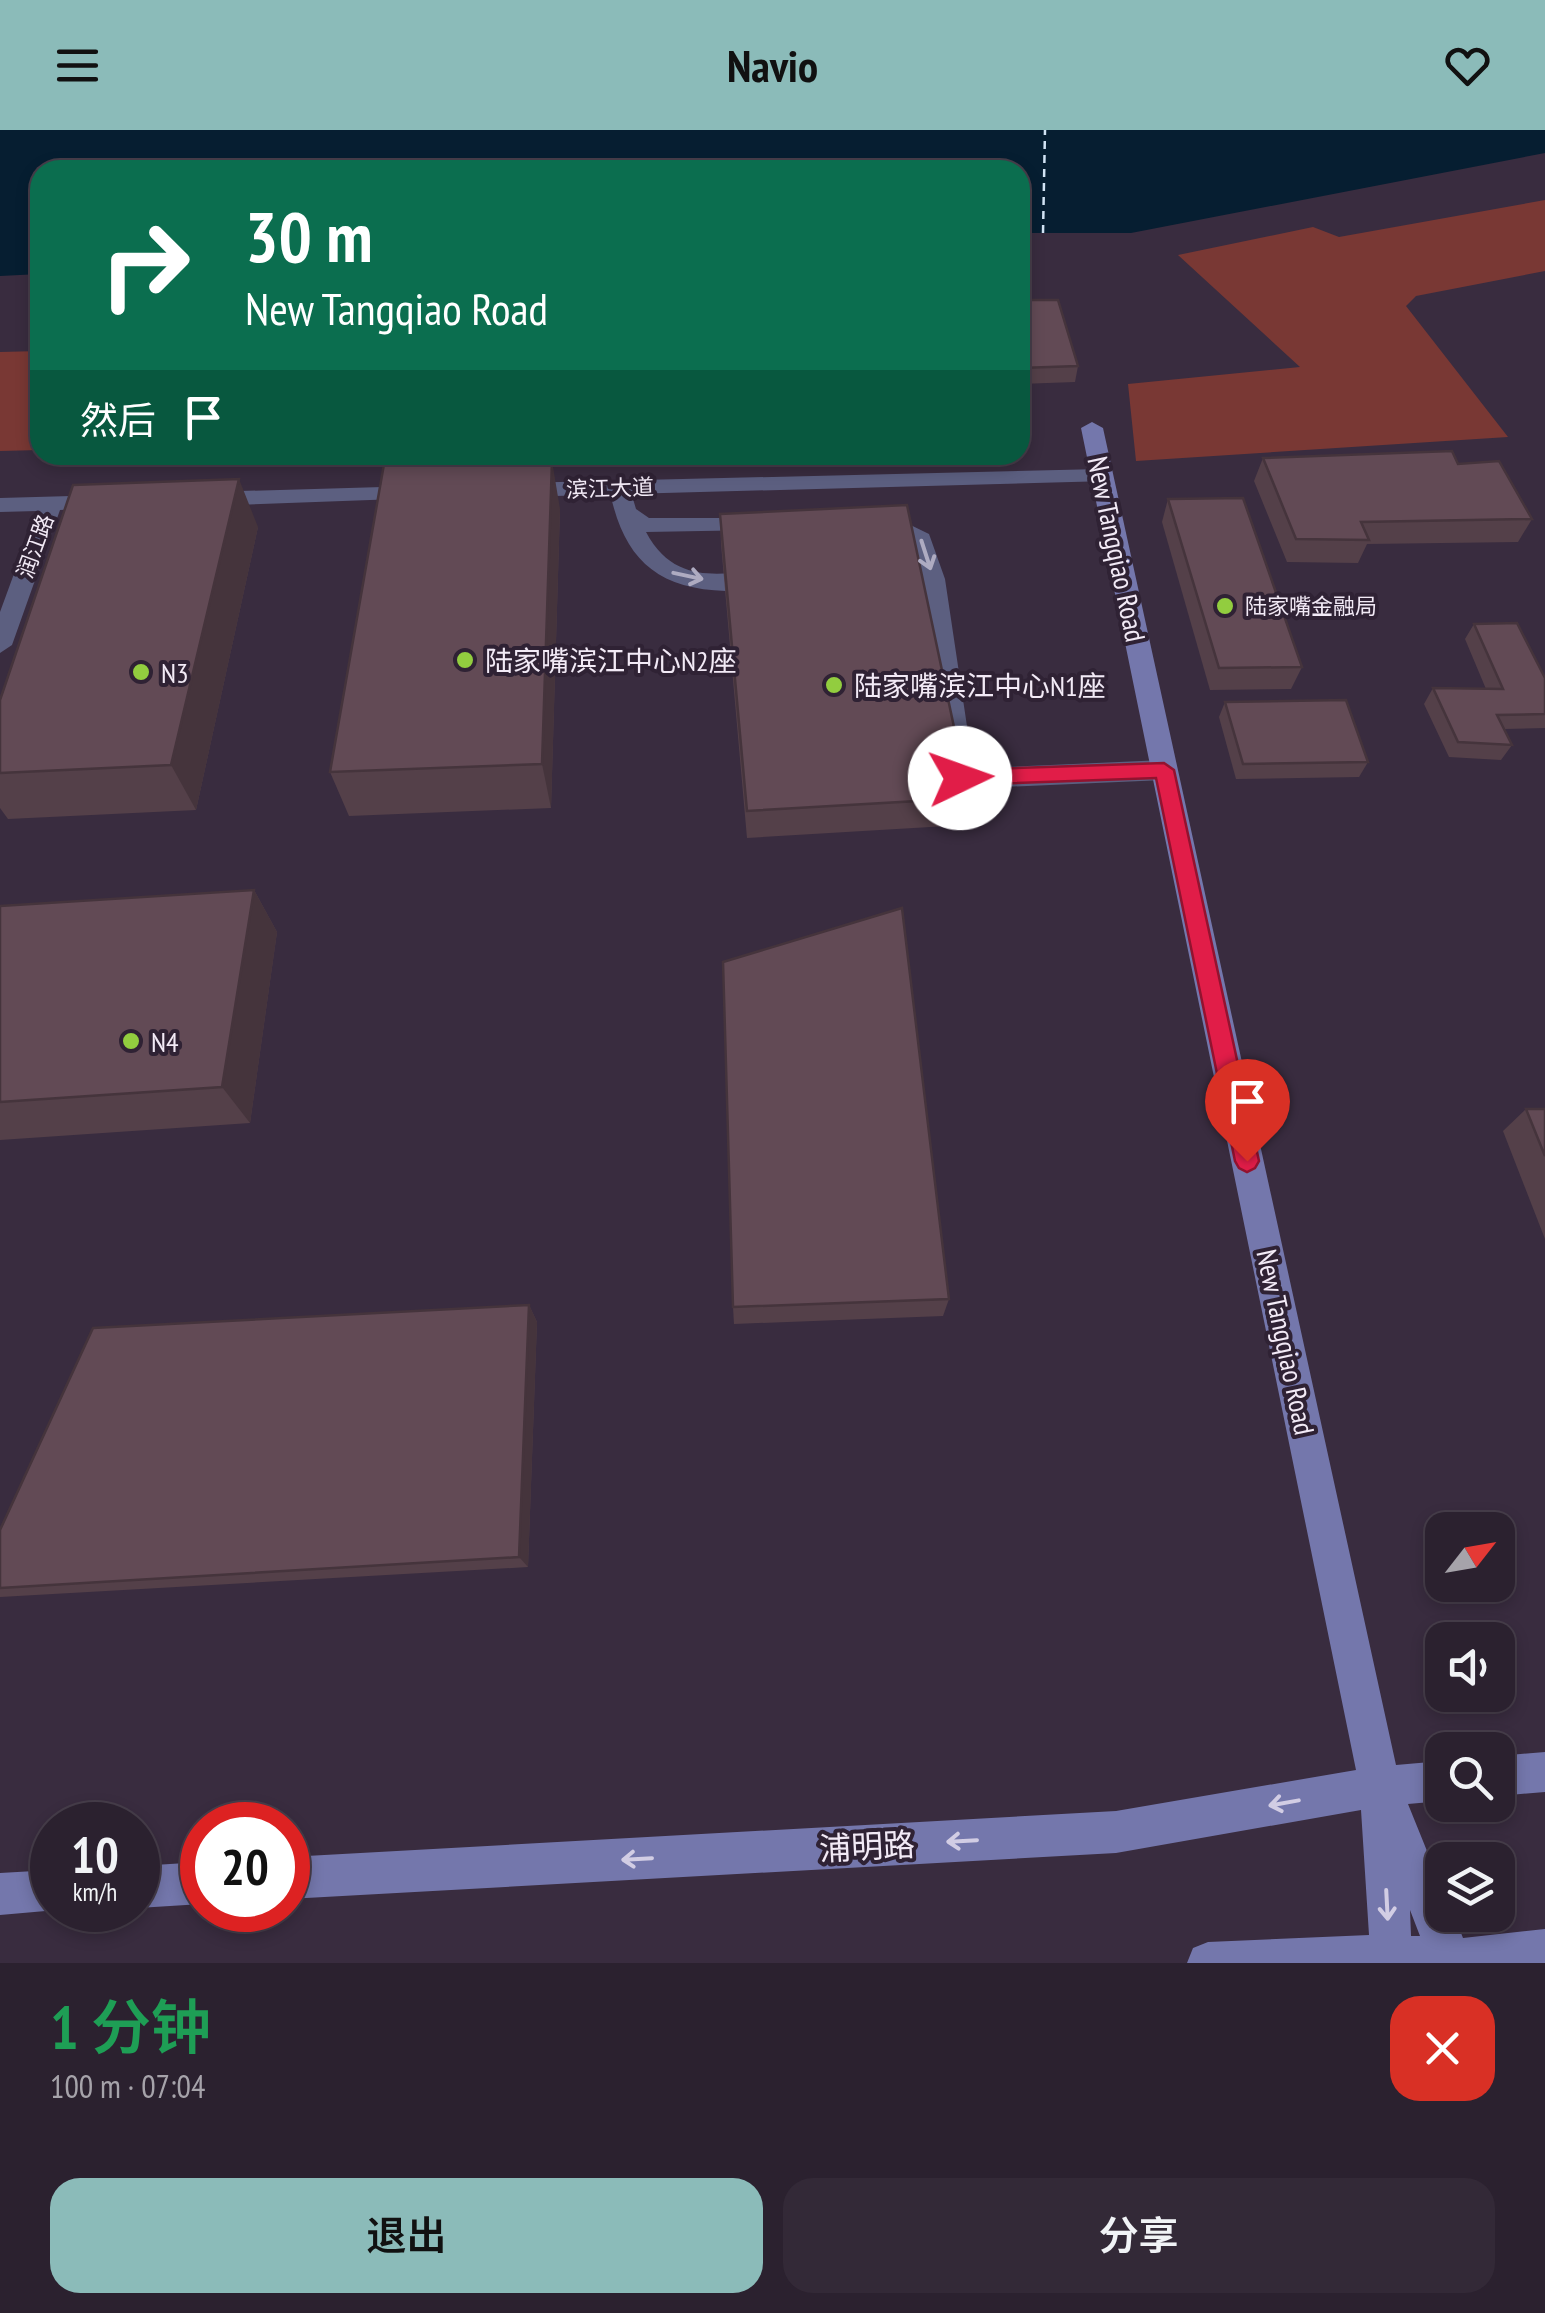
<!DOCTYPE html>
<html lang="zh">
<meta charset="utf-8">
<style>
:root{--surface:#2b212f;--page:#332937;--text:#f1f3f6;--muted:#a6a3aa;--line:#473e4b;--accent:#8bbbb9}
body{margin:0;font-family:"PT Sans Narrow","Noto Sans SC",sans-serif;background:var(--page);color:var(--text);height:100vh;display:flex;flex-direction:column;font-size:38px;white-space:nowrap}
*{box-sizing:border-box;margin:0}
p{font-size:32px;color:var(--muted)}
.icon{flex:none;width:55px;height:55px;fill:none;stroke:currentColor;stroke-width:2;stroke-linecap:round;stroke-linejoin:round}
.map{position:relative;height:1833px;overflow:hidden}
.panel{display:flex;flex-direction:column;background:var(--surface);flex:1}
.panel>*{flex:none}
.top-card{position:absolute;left:30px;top:30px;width:1000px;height:305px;border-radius:30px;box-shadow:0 5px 15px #0003,0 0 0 2px var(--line);background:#0b6e4f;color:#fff;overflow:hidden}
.needle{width:65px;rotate:59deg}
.buttons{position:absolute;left:1425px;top:1382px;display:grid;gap:20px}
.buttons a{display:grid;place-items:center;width:90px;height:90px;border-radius:20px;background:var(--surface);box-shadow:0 5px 15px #0003,0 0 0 2px var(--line);font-size:50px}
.speed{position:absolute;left:30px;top:1672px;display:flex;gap:20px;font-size:50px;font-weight:700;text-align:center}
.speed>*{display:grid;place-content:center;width:130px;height:130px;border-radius:50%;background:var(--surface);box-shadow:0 5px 15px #0003,0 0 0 2px var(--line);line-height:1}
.speed small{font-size:25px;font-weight:400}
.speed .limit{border:15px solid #d22;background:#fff;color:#111}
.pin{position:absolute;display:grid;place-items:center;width:85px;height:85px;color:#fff;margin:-102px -42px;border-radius:50% 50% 50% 0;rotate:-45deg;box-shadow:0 0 10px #0007}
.pin .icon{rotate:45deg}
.me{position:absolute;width:110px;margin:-55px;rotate:87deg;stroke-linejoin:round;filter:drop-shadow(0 0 8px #0008)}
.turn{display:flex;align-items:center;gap:35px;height:210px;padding:0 50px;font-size:45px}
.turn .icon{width:130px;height:130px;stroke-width:2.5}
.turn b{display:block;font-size:70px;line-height:85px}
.then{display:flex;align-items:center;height:95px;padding:0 50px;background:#0003;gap:20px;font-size:38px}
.round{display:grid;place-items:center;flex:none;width:105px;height:105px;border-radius:30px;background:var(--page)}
.overview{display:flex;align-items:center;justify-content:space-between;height:170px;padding:0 50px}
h1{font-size:60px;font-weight:600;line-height:75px;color:#1e9e55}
.cta{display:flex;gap:20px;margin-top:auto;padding:20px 50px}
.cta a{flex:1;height:115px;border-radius:30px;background:var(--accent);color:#111;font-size:40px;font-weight:600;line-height:115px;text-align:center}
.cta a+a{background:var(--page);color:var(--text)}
header{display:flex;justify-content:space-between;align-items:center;height:130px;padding:0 50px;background:var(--accent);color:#111;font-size:45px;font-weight:600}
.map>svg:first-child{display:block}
</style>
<header><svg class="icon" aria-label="menu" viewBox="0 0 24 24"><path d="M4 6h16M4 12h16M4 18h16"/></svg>Navio<svg class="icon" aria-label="heart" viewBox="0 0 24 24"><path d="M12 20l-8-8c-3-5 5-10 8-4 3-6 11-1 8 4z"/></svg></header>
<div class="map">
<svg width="1545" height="1833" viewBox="0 0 1545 1833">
<rect width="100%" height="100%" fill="#392c3f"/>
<!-- green -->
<g fill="#793834">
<polygon points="1545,70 1545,141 1416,166 1406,176 1508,307 1136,331 1128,254 1300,237 1178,125 1313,97 1339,107"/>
<polygon points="40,221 40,320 0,321 0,222"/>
</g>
<!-- water -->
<polygon fill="#061e31" points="0,0 1545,0 1545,23 1131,103 1020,103 1020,40 40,40 40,144 0,146"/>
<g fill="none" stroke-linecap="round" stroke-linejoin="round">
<!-- ferry -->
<polyline stroke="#d2e4f5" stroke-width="2.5" stroke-dasharray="8 6" stroke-linecap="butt" points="1043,103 1045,0"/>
<!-- lane -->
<g fill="#5c5f80" fill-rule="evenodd">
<path d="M620,350L628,352L636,379L649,388H766L769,393L758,400L646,402C685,475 754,423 778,453L774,459C759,463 742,461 726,461C654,459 622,426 609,357Z"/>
<polygon points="892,386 929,404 945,449 971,623 967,630 949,630 945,623 921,449 911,413 888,400 871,398 868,393 871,388"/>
<polygon points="1164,630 1173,633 1177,640 1173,647 1164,650 934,660 925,657 916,646 920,639 929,636 939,640"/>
</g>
<!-- street -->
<g fill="#5c5f80" fill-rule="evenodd">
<polygon points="1101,339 1112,346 1109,351 518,367 507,360 518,353"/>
<polygon points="417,356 425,358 428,363 425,368 208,376 197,369 208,362"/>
<polygon points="107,365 115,367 118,372 115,377 60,380 12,515 0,523 0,482 37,381 0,382 0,368"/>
</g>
<!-- secondary -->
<g fill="#7477ac" fill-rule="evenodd">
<path d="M1092,292L1103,298L1396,1635L1442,1631V1671L1408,1674L1442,1758V1785H1454L1463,1808L1545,1799V1833H1187L1193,1818L1208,1812L1369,1805L1361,1680L1116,1723L288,1769V1727L1116,1681L1356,1640L1081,298ZM1410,1780L1420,1806H1411Z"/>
<polygon points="1545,1622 1545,1662 1498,1666 1498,1626"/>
<polygon points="202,1732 202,1774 138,1778 138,1736"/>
<polygon points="52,1740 52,1780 57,1780 0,1785 0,1743"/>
</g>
</g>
<!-- wall -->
<g fill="#544049">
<polygon points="1020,170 1078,236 1075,252 1020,254"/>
<polygon points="1263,328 1458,334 1532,389 1518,412 1367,414 1358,433 1287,432 1254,351"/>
<polygon points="1168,369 1302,537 1291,559 1210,560 1162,392"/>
<polygon points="560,379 551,678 349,686 330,642"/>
<polygon points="720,384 969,668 964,695 747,708 721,414"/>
<polygon points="258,397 196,680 8,689 0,678 0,570"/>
<polygon points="1474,494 1545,548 1545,598 1504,599 1512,615 1501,630 1449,627 1424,574 1433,558 1486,559 1465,509"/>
<polygon points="1225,572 1368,632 1359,647 1236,649 1219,587"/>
<polygon points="254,760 277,802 250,993 0,1010 0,776"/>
<polygon points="1526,979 1545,979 1545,1109 1503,1001"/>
<polygon points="949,1169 943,1186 734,1194 733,1177"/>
<polygon points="529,1175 537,1192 528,1437 0,1467 0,1400"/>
</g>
<!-- shaded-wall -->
<g fill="#45343c">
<polygon points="552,331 560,379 551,678 542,634"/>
<polygon points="239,349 258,397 196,680 171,635"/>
<polygon points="254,760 277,802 250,993 222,957"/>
<polygon points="529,1175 537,1192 528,1437 519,1427"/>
</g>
<!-- building -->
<g fill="#624a55" stroke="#45343c" stroke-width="2.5">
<polygon points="1020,170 1058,170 1078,236 1020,238"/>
<polygon points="1452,321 1458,334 1499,331 1532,389 1361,392 1369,410 1296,409 1263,328"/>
<polygon points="552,331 542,634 330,642 384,334"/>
<polygon points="239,349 171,635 0,643 0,570 73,355"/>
<polygon points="1243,368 1302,537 1219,538 1168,369"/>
<polygon points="907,375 969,668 747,681 720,384"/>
<polygon points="1517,493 1545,548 1545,584 1497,585 1512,615 1458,612 1433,558 1503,559 1474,494"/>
<polygon points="1346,570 1368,632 1243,634 1225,572"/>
<polygon points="254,760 222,957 0,972 0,776"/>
<polygon points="902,778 949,1169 733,1177 723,832"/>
<polygon points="1526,979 1545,979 1545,1026"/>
<polygon points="529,1175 519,1427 0,1458 0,1400 93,1198"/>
</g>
<!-- one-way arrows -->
<defs><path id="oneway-shaft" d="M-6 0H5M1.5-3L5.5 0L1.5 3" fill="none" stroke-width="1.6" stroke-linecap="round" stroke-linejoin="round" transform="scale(2.5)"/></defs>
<g stroke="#aeabc1">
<use href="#oneway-shaft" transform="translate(926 425) rotate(72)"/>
<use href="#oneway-shaft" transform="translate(688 446) rotate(12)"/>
</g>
<g stroke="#d2cde4">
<use href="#oneway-shaft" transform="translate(1284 1673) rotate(170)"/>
<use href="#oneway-shaft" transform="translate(962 1711) rotate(177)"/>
<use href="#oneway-shaft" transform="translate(637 1729) rotate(177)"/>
<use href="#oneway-shaft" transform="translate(1387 1775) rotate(87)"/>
</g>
<!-- route -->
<polygon fill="#e11d48" stroke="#92132f" stroke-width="2.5" points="1164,633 1174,640 1259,1031 1255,1038 1247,1042 1239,1038 1235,1031 1156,648 960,655 950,648 960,640"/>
<!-- markers -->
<g fill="#92cd3f" stroke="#2f2234" stroke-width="4">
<circle cx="1225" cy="476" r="10"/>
<circle cx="465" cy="530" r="10"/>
<circle cx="141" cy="542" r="10"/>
<circle cx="834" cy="555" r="10"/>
<circle cx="131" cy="911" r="10"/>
</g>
<g text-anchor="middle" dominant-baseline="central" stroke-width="8" stroke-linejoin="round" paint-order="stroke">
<!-- far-street labels -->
<g font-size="22" fill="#f2eaf6" stroke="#2f2234">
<text transform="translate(610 358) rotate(-2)">滨江大道</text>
<text transform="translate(35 416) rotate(-70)">润江路</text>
</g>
<!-- far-poi labels -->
<g font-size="22" fill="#f2eaf6" stroke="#2f2234" text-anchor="start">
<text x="1245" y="476">陆家嘴金融局</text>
</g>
<!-- street labels -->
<g font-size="28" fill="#f2eaf6" stroke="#2f2234">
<text transform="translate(1117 419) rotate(78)">New Tangqiao Road</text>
<text transform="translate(1286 1212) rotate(78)">New Tangqiao Road</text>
</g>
<!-- poi labels -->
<g font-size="28" fill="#f2eaf6" stroke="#2f2234" text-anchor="start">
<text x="485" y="530">陆家嘴滨江中心N2座</text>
<text x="161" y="542">N3</text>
<text x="854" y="555">陆家嘴滨江中心N1座</text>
<text x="151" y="911">N4</text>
</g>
<!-- near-street labels -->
<g font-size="32" fill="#f2eaf6" stroke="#2f2234">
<text transform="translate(867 1716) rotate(-3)">浦明路</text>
</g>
</g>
</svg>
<div class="buttons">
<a><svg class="needle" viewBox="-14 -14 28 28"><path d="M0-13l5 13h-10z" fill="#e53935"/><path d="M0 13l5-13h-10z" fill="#a6a3aa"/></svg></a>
<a><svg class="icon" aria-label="sound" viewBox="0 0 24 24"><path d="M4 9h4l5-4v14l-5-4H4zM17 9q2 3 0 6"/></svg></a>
<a><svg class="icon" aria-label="search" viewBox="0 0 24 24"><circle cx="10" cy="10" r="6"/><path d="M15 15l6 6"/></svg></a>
<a><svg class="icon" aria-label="layers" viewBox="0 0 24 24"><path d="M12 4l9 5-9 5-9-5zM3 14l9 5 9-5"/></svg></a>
</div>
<div class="speed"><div>10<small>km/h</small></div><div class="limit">20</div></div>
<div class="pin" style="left:1247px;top:1031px;background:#d93025"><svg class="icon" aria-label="arrive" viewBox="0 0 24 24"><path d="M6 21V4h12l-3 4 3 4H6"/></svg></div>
<svg class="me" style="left:960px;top:648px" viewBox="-20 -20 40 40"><circle r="19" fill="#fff"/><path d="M0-13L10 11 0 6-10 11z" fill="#e11d48"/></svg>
<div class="top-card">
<div class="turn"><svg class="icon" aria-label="right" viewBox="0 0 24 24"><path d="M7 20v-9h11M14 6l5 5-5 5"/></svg><div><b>30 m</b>New Tangqiao Road</div></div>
<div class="then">然后<svg class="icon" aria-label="arrive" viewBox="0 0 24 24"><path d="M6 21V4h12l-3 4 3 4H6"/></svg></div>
</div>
</div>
<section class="panel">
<div class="overview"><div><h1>1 分钟</h1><p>100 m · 07:04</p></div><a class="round" style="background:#d93025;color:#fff"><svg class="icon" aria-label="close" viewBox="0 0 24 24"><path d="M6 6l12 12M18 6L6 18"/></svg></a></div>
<div class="cta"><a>退出</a><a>分享</a></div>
</section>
